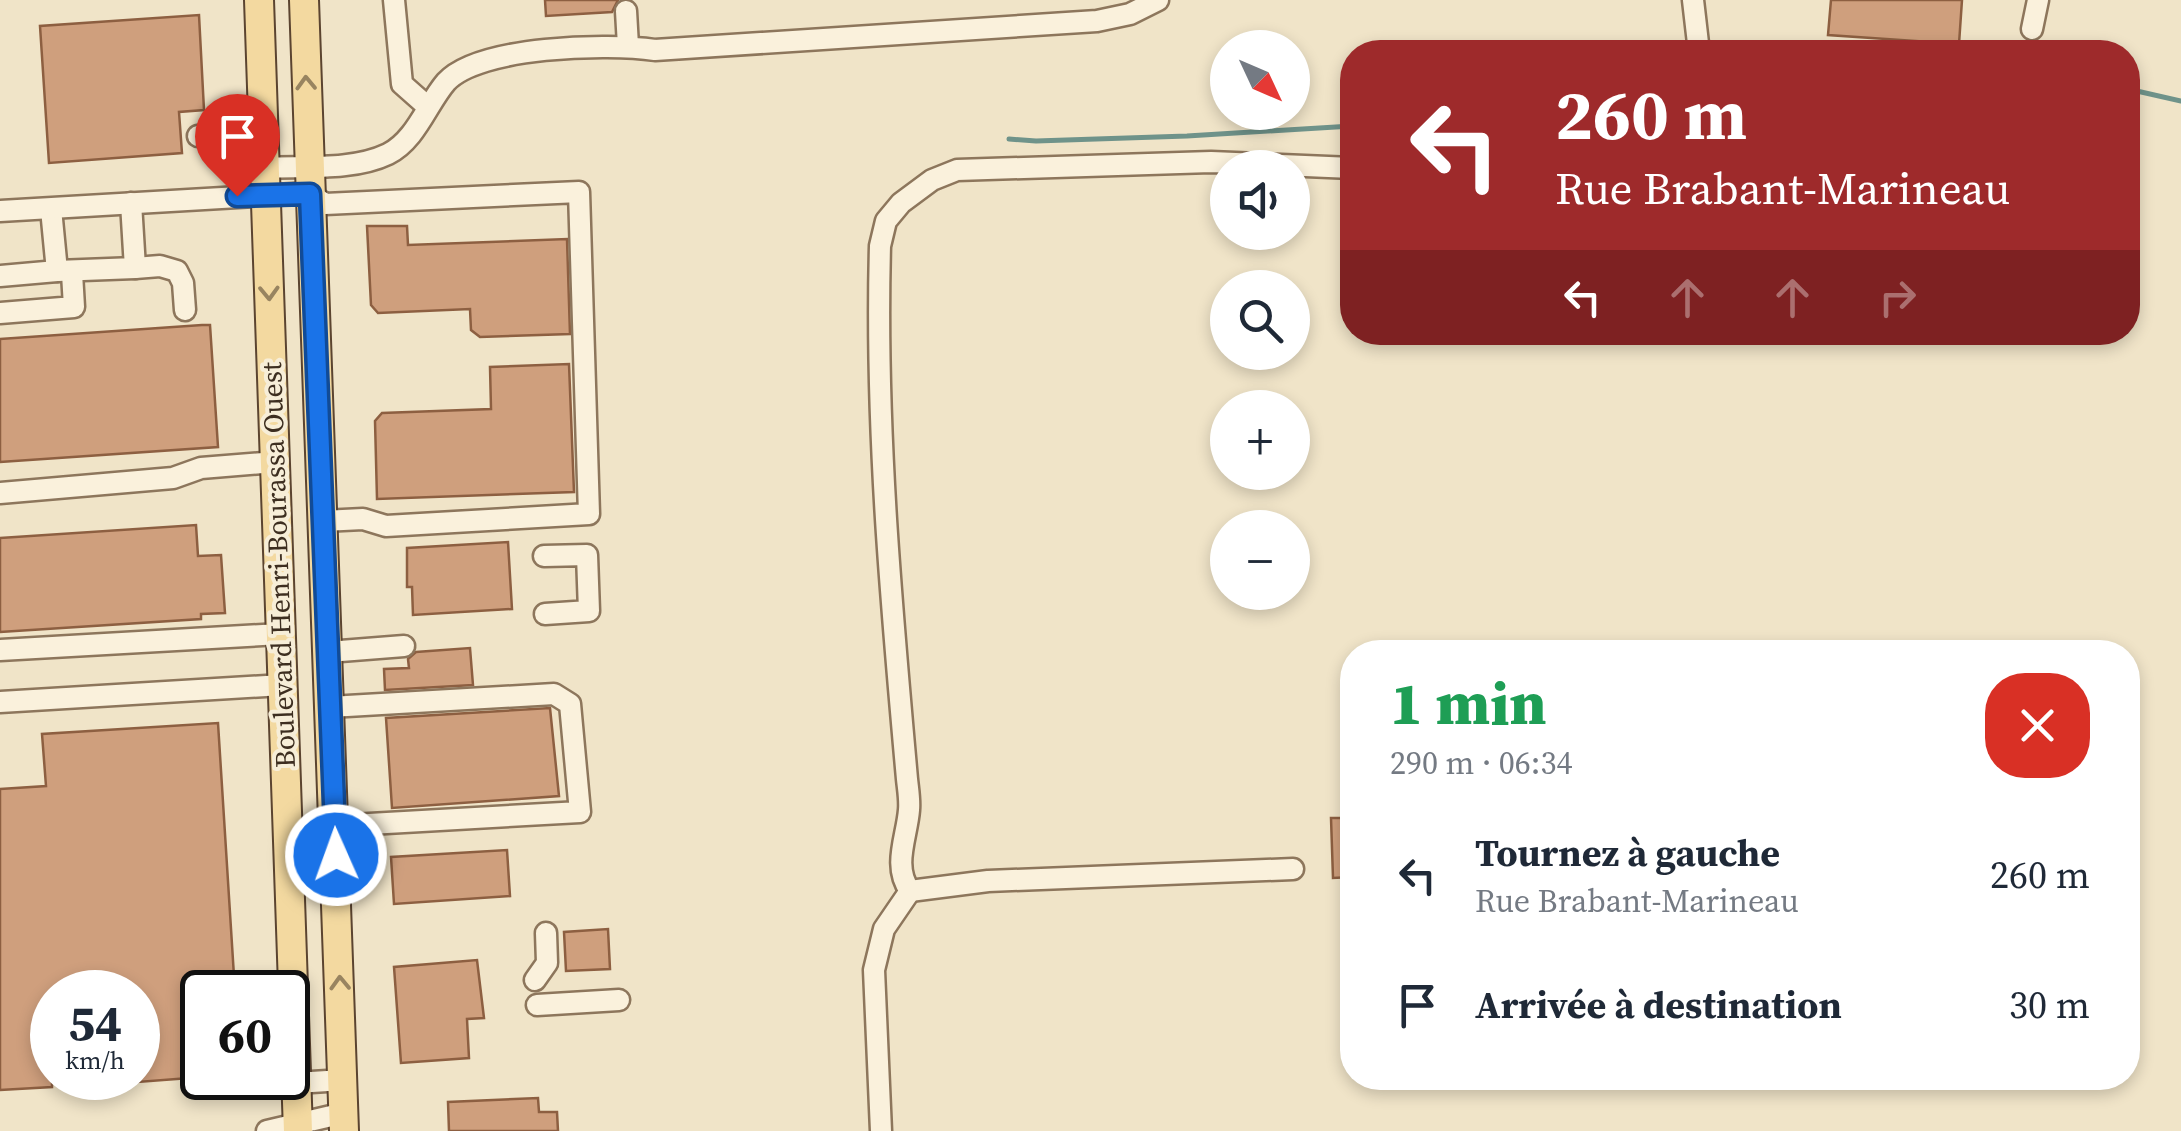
<!DOCTYPE html>
<html lang="fr">
<meta charset="utf-8">
<style>
:root{--surface:#fff;--page:#f6f6f7;--text:#1f2937;--muted:#747a83}
body{margin:0;font-family:"Source Serif 4",serif;background:var(--page);color:var(--text);height:100vh;display:flex;flex-direction:column;font-size:38px;white-space:nowrap}
*{box-sizing:border-box;margin:0}
p{font-size:32px;color:var(--muted)}
.icon{flex:none;width:55px;height:55px;fill:none;stroke:currentColor;stroke-width:2;stroke-linecap:round;stroke-linejoin:round}
.map{position:relative;flex:1;overflow:hidden}
.details{position:absolute;left:1340px;top:640px;width:800px;height:450px;display:flex;flex-direction:column;background:var(--surface);border-radius:40px;box-shadow:0 5px 15px #0003}
.details>*{flex:none}
.top-card{position:absolute;left:1340px;top:40px;width:800px;height:305px;border-radius:40px;box-shadow:0 5px 15px #0003;background:#9e2a2b;color:#fff;overflow:hidden}
.needle{width:65px;rotate:134deg}
.buttons{position:absolute;left:1210px;top:30px;display:grid;gap:20px}
.buttons a{display:grid;place-items:center;width:100px;height:100px;border-radius:50%;background:var(--surface);box-shadow:0 5px 15px #0003;font-size:50px}
.speed{position:absolute;left:30px;top:970px;display:flex;gap:20px;font-size:50px;font-weight:700;text-align:center}
.speed>*{display:grid;place-content:center;width:130px;height:130px;border-radius:50%;background:var(--surface);box-shadow:0 5px 15px #0003;line-height:1}
.speed small{font-size:25px;font-weight:400}
.speed .limit{border:5px solid #111;border-radius:15px;background:#fff;color:#111}
.pin{position:absolute;display:grid;place-items:center;width:85px;height:85px;color:#fff;margin:-102px -42px;border-radius:50% 50% 50% 0;rotate:-45deg;box-shadow:0 0 10px #0007}
.pin .icon{rotate:45deg}
.me{position:absolute;width:110px;margin:-55px;rotate:358deg;stroke-linejoin:round;filter:drop-shadow(0 0 8px #0008)}
.turn{display:flex;align-items:center;gap:35px;height:210px;padding:0 50px;font-size:45px}
.turn .icon{width:130px;height:130px;stroke-width:2.5}
.turn b{display:block;font-size:70px;line-height:85px}
.lanes{display:flex;align-items:center;height:95px;padding:0 50px;background:#0003;justify-content:center;gap:50px;direction:ltr}
.lanes .off{opacity:.35}
.round{display:grid;place-items:center;flex:none;width:105px;height:105px;border-radius:40px;background:var(--page)}
.headline{display:flex;align-items:center;justify-content:space-between;height:170px;padding:0 50px}
h1{font-size:60px;font-weight:800;line-height:75px;color:#1e9e55}
ul{padding:0;list-style:none}
li{display:flex;align-items:center;gap:30px;height:130px;padding:0 50px}
li div{flex:1}
li b{display:block;font-size:38px}
li em{font-style:normal}
.map>svg:first-child{display:block}
</style>
<div class="map">
<svg width="2181" height="1131" viewBox="0 0 2181 1131">
<rect width="100%" height="100%" fill="#f0e4c8"/>
<g fill="none" stroke-linecap="round" stroke-linejoin="round">
<!-- stream -->
<g stroke="#6f938a" stroke-width="5">
<polyline points="2128,89 2181,101"/>
<polyline points="1009,139 1036,141 1187,136 1352,126"/>
</g>
</g>
<!-- building -->
<g fill="#cf9f7d" stroke="#8d5f41" stroke-width="2.5">
<polygon points="545,0 618,0 612,12 546,16"/>
<polygon points="1831,0 1962,0 1959,44 1828,35"/>
<polygon points="199,15 204,110 179,112 182,153 49,163 40,26"/>
<polygon points="367,226 407,226 408,245 567,239 570,334 480,337 471,330 470,309 378,313 371,305"/>
<polygon points="202,325 210,325 218,447 0,462 0,339"/>
<polygon points="569,364 574,492 377,499 375,421 382,413 491,409 490,367"/>
<polygon points="196,525 198,556 221,555 225,613 201,614 201,619 0,632 0,538"/>
<polygon points="508,542 512,609 413,615 412,587 407,587 407,548"/>
<polygon points="470,648 473,685 385,690 384,669 409,668 408,659 416,652"/>
<polygon points="550,708 559,796 392,808 386,718"/>
<polygon points="218,723 235,992 202,992 202,1077 138,1082 138,992 52,992 52,1087 0,1090 0,789 46,786 42,734"/>
<polygon points="1331,818 1352,818 1352,877 1333,878"/>
<polygon points="507,850 510,896 394,904 391,857"/>
<polygon points="608,929 610,969 566,971 564,932"/>
<polygon points="477,960 484,1018 467,1019 469,1058 401,1063 394,967"/>
<polygon points="538,1098 539,1112 557,1112 558,1131 449,1131 448,1102"/>
</g>
<g fill="none" stroke-linecap="round" stroke-linejoin="round">
<!-- minor casing -->
<g stroke="#8d765c" stroke-width="25">
<g id="minor">
<polyline points="394,0 402,84 428,107"/>
<polyline points="1693,0 1699,52"/>
<polyline points="626,11 628,46"/>
<polyline points="2032,29 2038,0"/>
<polyline points="198,136 225,133"/>
<path d="M266,168C303,166 353,171 388,154C416,140 427,104 446,82C479,46 608,43 655,50L1097,21L1130,14L1158,0"/>
<polyline points="51,209 57,271 135,268 131,203"/>
<polyline points="0,211 309,193 325,204 579,192 589,514 386,526 363,519 323,521"/>
<polyline points="135,268 160,266 177,271 183,283 185,310"/>
<polyline points="0,276 57,271"/>
<polyline points="0,313 74,307 72,273"/>
<polyline points="0,493 173,478 201,468 275,462"/>
<polyline points="544,556 587,555 589,611 545,614"/>
<polyline points="0,650 280,634"/>
<polyline points="328,652 404,646"/>
<polyline points="0,702 282,685"/>
<polyline points="330,707 554,694 570,704 580,812 334,826"/>
<path d="M910,891C892,866 907,837 909,810C910,800 908,789 907,779C891,601 875,425 880,246L886,221L901,203L932,180L957,170L1211,162L1352,168"/>
<polyline points="910,891 988,881 1293,869"/>
<polyline points="535,980 547,963 546,933"/>
<polyline points="537,1005 619,1000"/>
<polyline points="296,1083 343,1080"/>
<polyline points="267,1131 344,1113"/>
<polyline points="881,1131 874,970 884,929 910,891"/>
</g>
</g>
<!-- major casing -->
<g stroke="#5b4430" stroke-width="32">
<g id="major">
<polyline points="259,0 298,1131"/>
<polyline points="304,0 344,1131"/>
</g>
</g>
<!-- minor -->
<use href="#minor" stroke="#faf1dc" stroke-width="20"/>
<!-- major -->
<use href="#major" stroke="#f3d9a0" stroke-width="28"/>
</g>
<!-- one-way arrows -->
<defs><path id="oneway-chevron" d="M-2-3.5L2.5 0L-2 3.5" fill="none" stroke-width="1.6" stroke-linecap="round" stroke-linejoin="round" transform="scale(2.5)"/></defs>
<g stroke="#988460">
<use href="#oneway-chevron" transform="translate(306 83) rotate(-92)"/>
<use href="#oneway-chevron" transform="translate(269 293) rotate(88)"/>
<use href="#oneway-chevron" transform="translate(340 983) rotate(-92)"/>
</g>
<g fill="none" stroke-linecap="round" stroke-linejoin="round">
<!-- route casing -->
<g stroke="#114b97" stroke-width="25">
<polyline id="route" points="237,196 310,194 336,855"/>
</g>
<!-- route -->
<use href="#route" stroke="#1a73e8" stroke-width="18"/>
</g>
<g text-anchor="middle" dominant-baseline="central" stroke-width="8" stroke-linejoin="round" paint-order="stroke">
<!-- street labels -->
<g font-size="28" fill="#3d2e20" stroke="#f7eed8">
<text transform="translate(278 565) rotate(-92)">Boulevard Henri-Bourassa Ouest</text>
</g>
</g>
</svg>
<div class="buttons">
<a><svg class="needle" viewBox="-14 -14 28 28"><path d="M0-13l5 13h-10z" fill="#e53935"/><path d="M0 13l5-13h-10z" fill="#747a83"/></svg></a>
<a><svg class="icon" aria-label="sound" viewBox="0 0 24 24"><path d="M4 9h4l5-4v14l-5-4H4zM17 9q2 3 0 6"/></svg></a>
<a><svg class="icon" aria-label="search" viewBox="0 0 24 24"><circle cx="10" cy="10" r="6"/><path d="M15 15l6 6"/></svg></a>
<a>+</a>
<a>−</a>
</div>
<div class="speed"><div>54<small>km/h</small></div><div class="limit">60</div></div>
<div class="pin" style="left:237px;top:196px;background:#d93025"><svg class="icon" aria-label="arrive" viewBox="0 0 24 24"><path d="M6 21V4h12l-3 4 3 4H6"/></svg></div>
<svg class="me" style="left:336px;top:855px" viewBox="-20 -20 40 40"><circle r="17" fill="#1a73e8" stroke="#fff" stroke-width="3"/><path d="M0-11L8 9 0 5-8 9z" fill="#fff"/></svg>
<div class="top-card">
<div class="turn"><svg class="icon" aria-label="left" viewBox="0 0 24 24"><path d="M17 20v-9H6M10 6l-5 5 5 5"/></svg><div><b>260 m</b>Rue Brabant-Marineau</div></div>
<div class="lanes"><svg class="icon" aria-label="left" viewBox="0 0 24 24"><path d="M17 20v-9H6M10 6l-5 5 5 5"/></svg><svg class="icon off" aria-label="ahead" viewBox="0 0 24 24"><path d="M12 20V5M6 11l6-6 6 6"/></svg><svg class="icon off" aria-label="ahead" viewBox="0 0 24 24"><path d="M12 20V5M6 11l6-6 6 6"/></svg><svg class="icon off" aria-label="right" viewBox="0 0 24 24"><path d="M7 20v-9h11M14 6l5 5-5 5"/></svg></div>
</div>
<section class="details">
<div class="headline"><div><h1>1 min</h1><p>290 m · 06:34</p></div><a class="round" style="background:#d93025;color:#fff"><svg class="icon" aria-label="close" viewBox="0 0 24 24"><path d="M6 6l12 12M18 6L6 18"/></svg></a></div>
<ul>
<li><svg class="icon" aria-label="left" viewBox="0 0 24 24"><path d="M17 20v-9H6M10 6l-5 5 5 5"/></svg><div><b>Tournez à gauche</b><p>Rue Brabant-Marineau</p></div><em>260 m</em></li>
<li><svg class="icon" aria-label="arrive" viewBox="0 0 24 24"><path d="M6 21V4h12l-3 4 3 4H6"/></svg><div><b>Arrivée à destination</b></div><em>30 m</em></li>
</ul>
</section>
</div>
